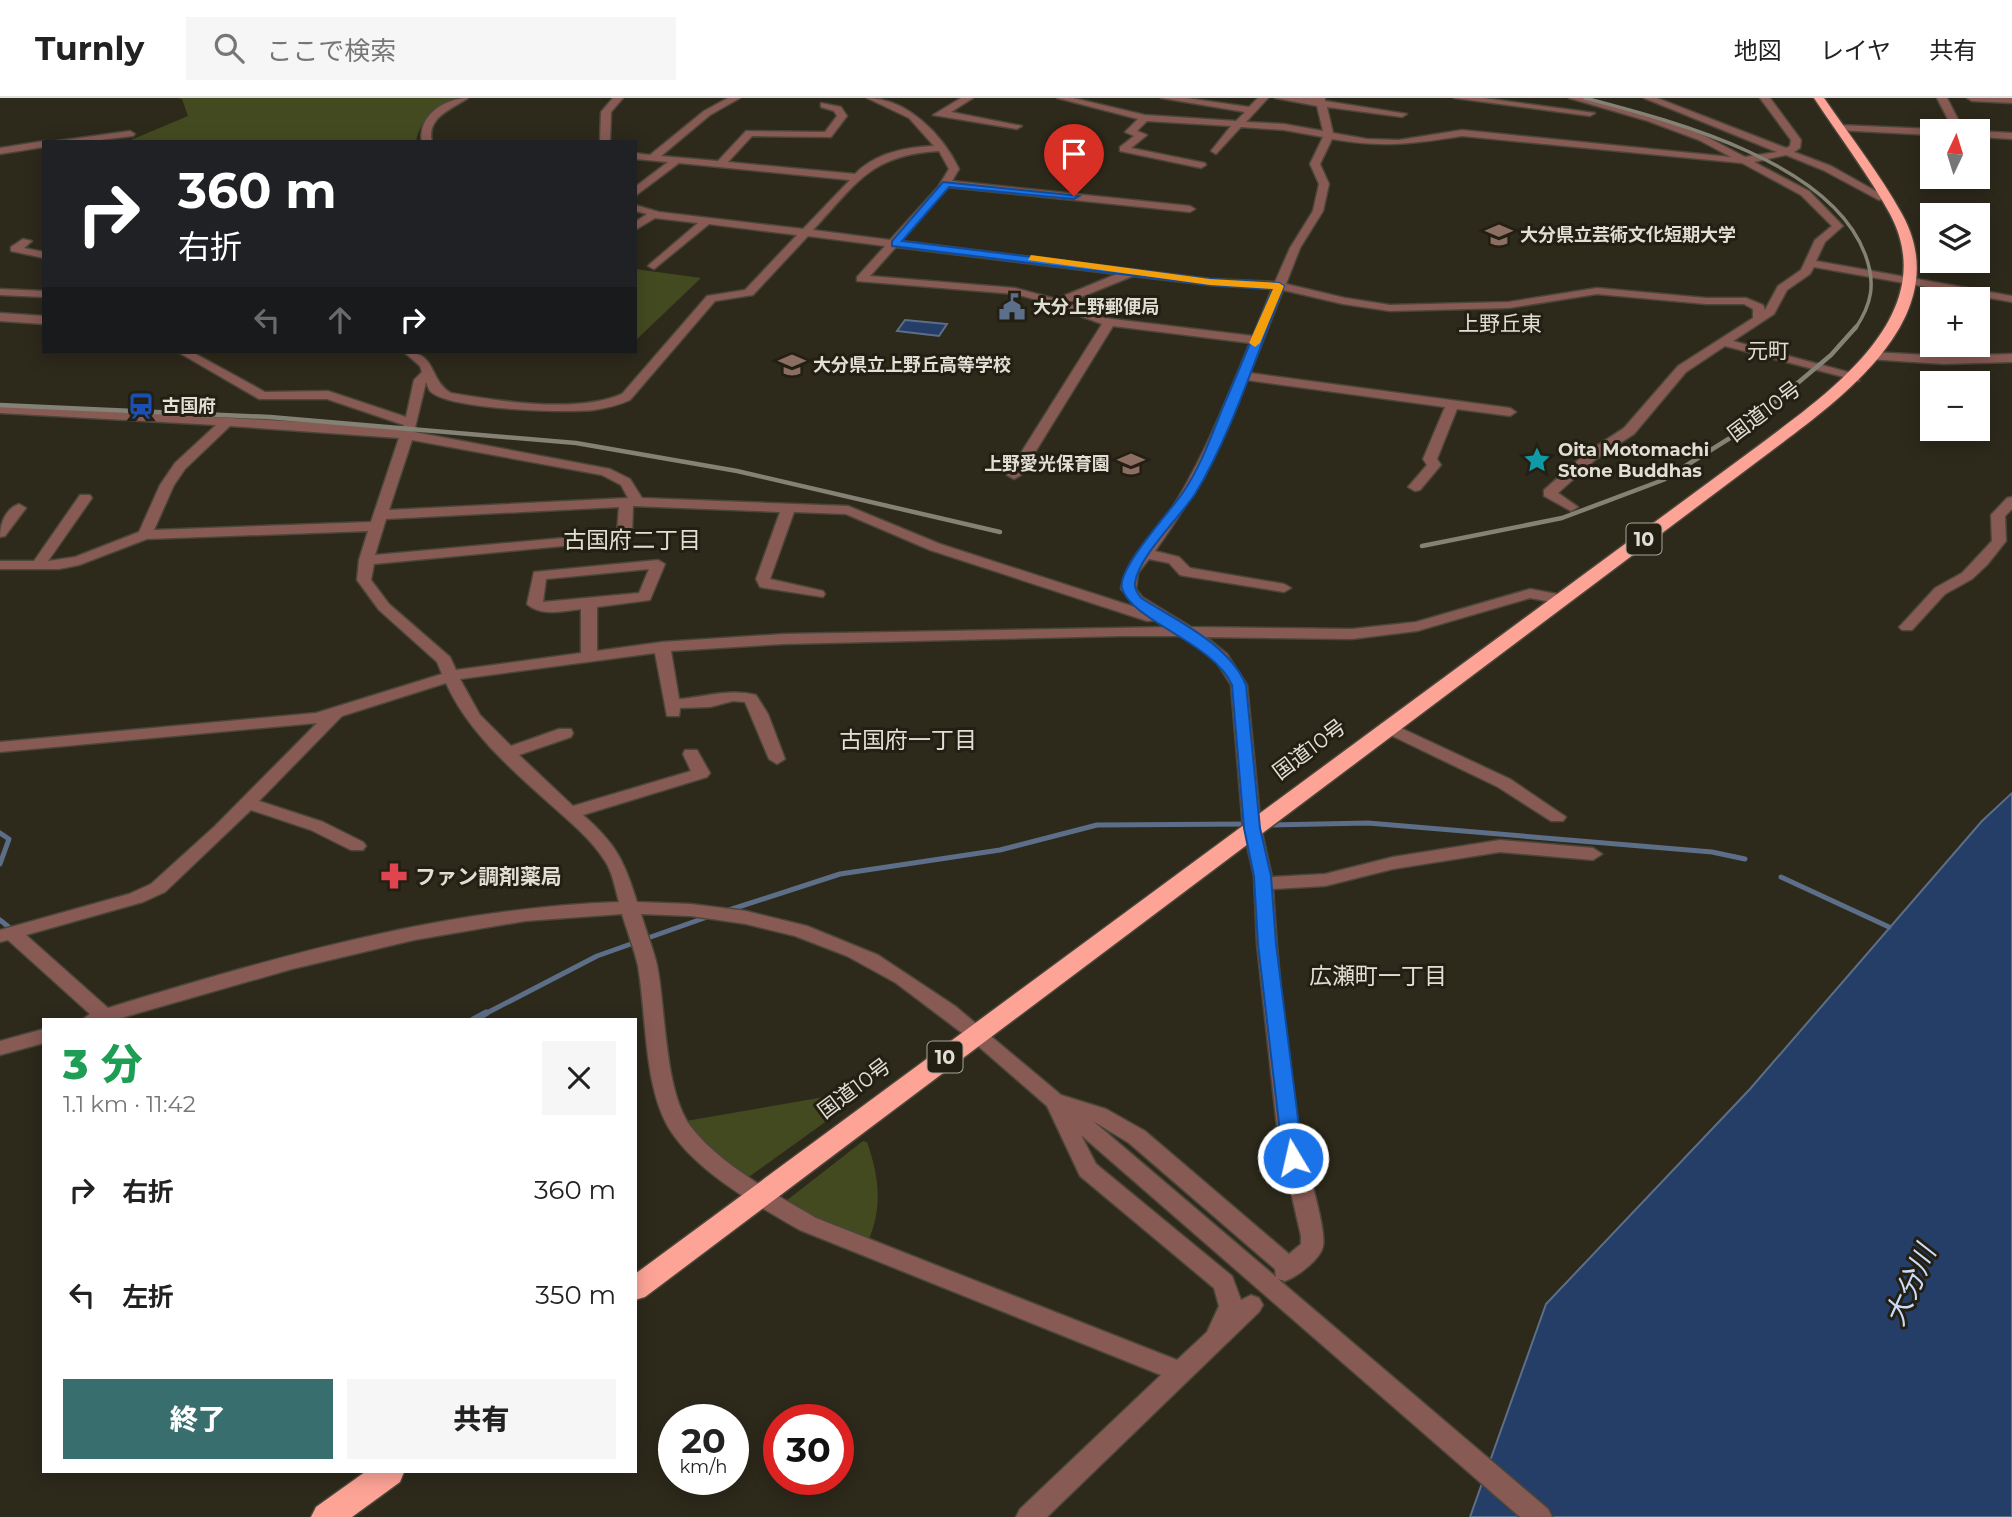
<!DOCTYPE html>
<html lang="ja">
<meta charset="utf-8">
<style>
:root{--surface:#fff;--page:#f6f6f6;--text:#222;--muted:#767676;--line:#e0e0e0;--accent:#386f6e}
body{margin:0;font-family:Montserrat,"Noto Sans JP",sans-serif;background:var(--page);color:var(--text);height:100vh;display:flex;flex-direction:column;font-size:26px;white-space:nowrap}
*{box-sizing:border-box;margin:0}
p{font-size:23px;color:var(--muted)}
.icon{flex:none;width:38px;height:38px;fill:none;stroke:currentColor;stroke-width:2;stroke-linecap:round;stroke-linejoin:round}
.map{position:relative;flex:1;overflow:hidden}
.side{position:absolute;left:42px;top:920px;width:595px;height:455px;display:flex;flex-direction:column;background:var(--surface);border-radius:0px;box-shadow:0 4px 18px #0003}
.side>*{flex:none}
.top-card{position:absolute;left:42px;top:42px;width:595px;height:214px;border-radius:0px;box-shadow:0 4px 18px #0003;background:#202124;color:#fff;overflow:hidden}
.needle{width:46px;rotate:4deg}
.controls{position:absolute;left:1920px;top:21px;display:grid;gap:14px}
.controls a{display:grid;place-items:center;width:70px;height:70px;border-radius:0px;background:var(--surface);box-shadow:0 4px 18px #0003;font-size:35px}
.speed{position:absolute;left:658px;top:1306px;display:flex;gap:14px;font-size:35px;font-weight:700;text-align:center}
.speed>*{display:grid;place-content:center;width:91px;height:91px;border-radius:50%;background:var(--surface);box-shadow:0 4px 18px #0003;line-height:1}
.speed small{font-size:18px;font-weight:400}
.speed .limit{border:10px solid #d22;background:#fff;color:#111}
.pin{position:absolute;display:grid;place-items:center;width:60px;height:60px;color:#fff;margin:-72px -30px;border-radius:50% 50% 50% 0;rotate:-45deg;box-shadow:0 0 7px #0007}
.pin .icon{rotate:45deg}
.me{position:absolute;width:77px;margin:-38px;rotate:351deg;stroke-linejoin:round;filter:drop-shadow(0 0 5px #0008)}
.turn{display:flex;align-items:center;gap:24px;height:147px;padding:0 21px;font-size:32px}
.turn .icon{width:91px;height:91px;stroke-width:2.5}
.turn b{display:block;font-size:49px;line-height:60px}
.lanes{display:flex;align-items:center;height:66px;padding:0 21px;background:#0003;justify-content:center;gap:35px;direction:ltr}
.lanes .off{opacity:.35}
.round{display:grid;place-items:center;flex:none;width:74px;height:74px;border-radius:0px;background:var(--page)}
.head{display:flex;align-items:center;justify-content:space-between;height:119px;padding:0 21px}
h1{font-size:42px;font-weight:800;line-height:52px;color:#1e9e55}
.primary-button{display:flex;gap:14px;margin-top:auto;padding:14px 21px}
.primary-button a{flex:1;height:80px;border-radius:0px;background:var(--accent);color:#fff;font-size:28px;font-weight:800;line-height:80px;text-align:center}
.primary-button a+a{background:var(--page);color:var(--text)}
ul{padding:0;list-style:none}
li{display:flex;align-items:center;gap:21px;height:105px;padding:0 21px}
li div{flex:1}
li b{display:block;font-size:26px}
li em{font-style:normal}
header{display:flex;align-items:center;gap:42px;box-sizing:border-box;height:98px;padding:0 35px;background:var(--surface);border-bottom:2px solid var(--line)}
header strong{font-size:33px}
nav{display:flex;gap:38px;margin-inline-start:auto;font-size:24px}
.search{width:490px;height:63px;background:var(--page);display:flex;align-items:center;gap:18px;box-sizing:border-box;padding:0 24px;border-radius:0px;color:var(--muted);font-size:26px}
.map>svg:first-child{display:block}
</style>
<header>
<strong>Turnly</strong>
<div class="search"><svg class="icon" aria-label="search" viewBox="0 0 24 24"><circle cx="10" cy="10" r="6"/><path d="M15 15l6 6"/></svg>ここで検索</div>
<nav><a>地図</a><a>レイヤ</a><a>共有</a></nav>
</header>
<div class="map">
<svg width="2012" height="1419" viewBox="0 0 2012 1419">
<rect width="100%" height="100%" fill="#2d291b"/>
<!-- green -->
<g fill="#444a20">
<path d="M177,0H458C436,7 420,21 416,44H126L188,18L182,1Z"/>
<polygon points="635,171 701,180 635,243"/>
<polygon points="847,995 846,1009 746,1081 705,1048 686,1023"/>
<path d="M863,1043L867,1044C879,1078 883,1110 868,1143L816,1121L786,1103Z"/>
</g>
<!-- water -->
<g fill="#253e67" stroke="#5d6e88" stroke-width="2">
<polygon points="905,222 947,226 939,238 897,233"/>
<polygon points="2012,695 2012,1419 1470,1419 1546,1206 1750,991 1982,723"/>
</g>
<g fill="none" stroke-linecap="round" stroke-linejoin="round">
<!-- stream-far1 -->
<g stroke="#5d6e88" stroke-width="5">
<polyline points="1268,727 1368,725 1712,754 1745,761"/>
<polyline points="0,735 9,741 0,766"/>
<polyline points="1781,779 1889,829"/>
<polyline points="726,813 840,776 1000,752 1097,727 1248,726"/>
<polyline points="0,822 10,830"/>
<polyline points="483,917 597,858 710,818"/>
</g>
<!-- stream -->
<polyline stroke="#5d6e88" stroke-width="7" points="473,922 486,915"/>
<!-- minor casing -->
<g stroke="#4a4639" stroke-width="3">
<g id="minor">
<path d="M468,0C452,11 426,19 432,44H422C417,18 445,0 468,0Z"/>
<polygon points="613,0 623,0 611,14 610,44 600,44 601,14"/>
<path d="M728,0H740L710,17L661,58L718,63L746,33L825,34L837,18L834,13L821,9V5L841,9L847,18L831,39L752,38L728,64L855,76C875,55 906,49 934,48L909,20L867,0C907,0 943,37 959,71L952,83L1190,108L1195,111L1190,114L948,89L901,143L1210,181L1275,184L1290,150L1313,113L1319,86L1310,66L1323,39L1284,32L1241,29L1216,56L1211,53L1231,28L1147,23L1137,33L1147,37L1131,50L1205,65L1206,67L1201,70L1120,53V49L1134,38L1125,34L1138,21L1057,0H1073L1145,17L1236,23L1245,14L1161,0H1186L1249,9L1258,0H1268L1246,24L1284,26L1323,33L1317,8L1275,0H1325V3L1407,16L1402,19L1327,9L1333,35L1367,41L1399,42L1462,32L1731,59L1699,42L1648,23L1569,0H1584L1654,19L1705,38L1745,59L1777,54L1644,0H1657L1786,50L1790,48L1791,42L1760,0H1770L1801,42L1800,50L1794,54L1831,68L1888,100L1879,102L1823,72L1786,57L1754,64L1809,93L1843,128L1825,144L1816,163L2012,198V204L1814,169L1810,176L1787,192L1774,216L1733,243L1859,277V283L1725,248L1686,274L1634,336L1596,361L1558,395L1578,409L1571,413L1544,398V392L1586,355L1624,330L1678,268L1753,220V211L1744,206H1706L1597,196L1509,210L1390,213L1343,206L1283,192L1250,275L1510,310L1516,314L1510,318L1457,311L1437,361L1441,367L1420,392L1415,393L1408,389L1427,367L1423,361L1445,309L1247,282C1220,349 1197,395 1155,453L1179,459L1190,470L1284,486L1291,490L1284,494L1185,478L1180,477L1169,465L1149,461L1138,475L1136,491L1142,499L1191,529L1352,531L1416,524L1530,491L1568,498L1571,501L1563,506L1530,500L1417,533L1352,541L1206,539L1227,556L1247,587L1261,730L1272,779L1325,776L1393,759L1500,742L1593,750L1602,756L1593,762L1500,754L1393,771L1325,788L1273,791C1278,873 1286,957 1300,1038C1304,1062 1327,1129 1323,1148C1321,1161 1297,1179 1285,1183L1278,1181L1548,1411L1552,1419H1520L1081,1037L1096,1066L1232,1178L1241,1202L1251,1197L1259,1200L1263,1207L1259,1214L1047,1419H1016L1020,1411L1161,1277L800,1132C758,1108 700,1076 672,1035C643,992 647,919 638,868C634,850 627,833 622,816L525,823L414,842L292,871L114,922H82L90,916L8,842L0,844V832L129,796L151,786L215,728L317,625L0,654V644L316,615L442,576L437,564L379,512L357,482L359,462L368,433L147,441L79,467L59,471H0V463H34L80,397H90L92,400L48,463L75,459L139,434L160,387L175,365L216,327L0,315V307L355,327L402,332L404,327L327,301H259L178,254H192L265,294L328,293L406,319L414,282L422,274L420,268L404,254C438,254 428,282 451,295C499,303 576,316 622,296L707,198L745,192L797,137L709,126L654,171L648,168L650,166L698,125L655,120L635,132V124L647,116L635,113V107L659,114L803,131L850,82L679,65L635,98V89L668,64L635,61V55L650,57L704,13ZM1462,38L1742,65L1801,97L1832,128L1815,142L1801,172L1778,188L1765,212L1763,207L1746,200H1706L1597,190L1509,204L1390,207L1345,200L1286,186L1300,150L1323,113L1329,86L1320,66L1332,41C1384,50 1411,46 1462,38ZM939,53L949,71L938,89L890,142L813,132C857,85 870,57 939,53ZM808,138L885,148L857,179V183L1015,196L1037,202L1102,226L1007,377L1014,381L1021,377L1113,228L1250,245C1228,298 1207,352 1177,402C1159,433 1127,456 1121,491L1141,511L940,446L848,408L642,400L630,381L610,371L414,334L426,284C427,286 429,292 430,293C448,312 567,315 594,312C607,310 619,307 630,302L715,203L753,197ZM896,149L1117,176L1056,201L1015,190L870,178ZM1133,178L1210,187L1272,191L1253,238L1104,220L1066,205ZM230,328L399,340L371,424L154,432L174,387L185,371ZM412,342L602,377L621,387L628,400L389,412ZM633,408L780,414L756,481L760,489L765,490L823,499L825,496L823,493L770,481L794,414L846,416L930,452L1147,523L1158,522L1170,529L784,536L662,544L597,553V509L650,502L665,466L658,462L534,474L527,506C542,519 563,513 581,511V555L456,572L450,559L389,506L371,482L374,466L626,442L632,434ZM619,409L617,435L375,457L386,421ZM649,471L639,495L543,504L546,481ZM1122,538H1185L1216,563L1231,587L1243,730L1254,778L1257,846L1278,1038L1301,1138V1146L1289,1156L1145,1033L1106,1011L1061,997L955,908L878,857L807,828L746,813L691,806L637,804C624,762 616,746 583,717L707,679L710,675L697,652H685L683,656L691,673L573,708L519,657L571,639L573,635L571,631H559L511,648L480,617L460,581L655,555L667,618H679L680,610L710,609L733,603L745,604L769,661L777,666L785,661L768,616L756,597C731,590 704,599 679,601L671,553L784,546ZM446,585C467,633 512,672 550,706C570,724 591,741 605,763C613,775 615,791 619,804C445,810 274,859 108,910L26,837L143,804L165,794L251,712L311,732L351,752H363L366,748L363,744L323,724L259,703L342,618ZM641,816L691,818L746,826L795,838L847,858L896,885L970,941L1047,1008L1080,1078L1214,1190L1219,1208L1207,1234L1177,1262L816,1120C775,1096 719,1066 691,1029C664,993 666,912 657,867C653,850 646,833 641,816ZM1093,1023L1129,1045L1275,1171L1276,1179Z"/>
<polygon points="961,0 973,0 951,14 1022,28 1017,31 933,17"/>
<polygon points="1454,0 1483,0 1595,15 1590,18"/>
<polygon points="1937,0 1947,0 1964,33 1954,33"/>
<polygon points="1967,0 2012,0 2012,5 1972,3"/>
<polygon points="1839,27 1932,31 1936,33 1932,33 1932,37 1836,32 1836,28"/>
<polygon points="130,33 135,36 133,38 84,44 50,44"/>
<polygon points="1978,33 2012,35 2012,41 1978,39"/>
<polygon points="44,43 47,44 44,44 44,49 0,56 0,50"/>
<polygon points="23,141 32,143 24,150 44,154 44,160 11,153 11,149"/>
<polygon points="0,191 44,193 44,199 0,197"/>
<polygon points="0,215 44,218 44,226 0,223"/>
<polygon points="1872,254 1944,258 2012,256 2012,264 1944,266 1868,261 1866,258"/>
<polygon points="2012,399 2012,411 2005,418 2006,443 1987,467 1972,481 1945,496 1912,532 1902,532 1899,529 1902,526 1935,490 1962,475 1992,443 1991,417 2007,400"/>
<path d="M19,406L26,410L5,438L0,439C0,426 5,411 19,406Z"/>
<polygon points="1388,624 1510,681 1566,719 1563,723 1551,723 1498,689 1382,633 1380,629 1382,625"/>
<polygon points="44,931 44,945 0,957 0,943"/>
</g>
</g>
<!-- highway casing -->
<g stroke="#4a4639" stroke-width="3">
<g id="highway">
<path d="M1814,0H1824C1850,38 1880,76 1902,116C1957,215 1846,297 1778,348L645,1199L635,1202V1176L1766,342C1834,291 1942,214 1890,116C1868,76 1839,38 1814,0Z"/>
<polygon points="365,1374 404,1374 400,1384 352,1419 311,1419 316,1409"/>
</g>
</g>
<!-- minor -->
<use href="#minor" fill="#885a54" fill-rule="evenodd"/>
<!-- highway -->
<use href="#highway" fill="#fea497" fill-rule="evenodd"/>
<!-- rail-far1 -->
<path stroke="#848175" stroke-width="3.5" d="M1585,0C1672,23 1830,63 1865,156C1876,185 1872,206 1855,231"/>
<!-- rail -->
<g stroke="#848175" stroke-width="4.5">
<polyline points="0,307 270,319 576,345 737,373 1000,434"/>
<polyline points="1422,448 1562,420 1663,382 1738,335 1831,257 1856,229"/>
</g>
</g>
<!-- route -->
<path fill="#1a73e8" stroke="#114b97" stroke-width="2" d="M943,84L1079,98L1074,101L949,89L902,143L1210,181L1279,185L1284,188C1257,254 1232,336 1195,396C1180,419 1138,459 1135,485C1134,492 1138,495 1141,500C1177,523 1229,546 1246,587L1260,730L1271,778L1276,846L1303,1060L1300,1065H1286L1283,1060L1258,846L1254,778L1244,730L1232,587C1214,545 1130,522 1122,490C1117,471 1170,413 1182,396C1200,370 1211,339 1223,309C1240,270 1256,230 1273,191L1210,187L892,148V143Z"/>
<!-- slow -->
<polygon fill="#f59e0b" points="1031,157 1210,181 1279,185 1284,188 1260,245 1255,249 1249,245 1273,191 1210,187 1028,162"/>
<!-- icons -->
<defs>
<g id="university-bare" transform="scale(2.1)"><path d="M0-5L7-2L0 1L-7-2ZM-4 1L0 2.5L4 1V4Q0 6-4 4Z" fill="#8d6e63" stroke="#231f12" stroke-width="2.5" paint-order="stroke"/></g>
<g id="civic-bare" transform="scale(2.1)"><path d="M-.6-6.5H3V-4.5H.6V-3L4-1V1h2V6H-6V1h2V-1L-.6-3ZM-1.2 2.5V6h2.4V2.5Z" fill="#5c6f8a" stroke="#231f12" stroke-width="2.5" paint-order="stroke"/></g>
<g id="school-bare" transform="scale(2.1)"><path d="M0-5L7-2L0 1L-7-2ZM-4 1L0 2.5L4 1V4Q0 6-4 4Z" fill="#8d6e63" stroke="#231f12" stroke-width="2.5" paint-order="stroke"/></g>
<g id="station-bare" transform="scale(2.1)"><path d="M-3-6H3Q5-6 5-4V2Q5 4 3 4L4.5 6H3L1.5 4h-3L-3 6H-4.5L-3 4Q-5 4-5 2V-4Q-5-6-3-6ZM-3.5-4v3h7v-3ZM-3.5 1v1.5H-2V1ZM2 1v1.5H3.5V1Z" fill="#1a4fb4" stroke="#231f12" stroke-width="2.5" paint-order="stroke"/></g>
<g id="sight-bare" transform="scale(2.1)"><path d="M0-6L1.8-2.2L6-1.7L2.9 1.2L3.7 5.4L0 3.3L-3.7 5.4L-2.9 1.2L-6-1.7L-1.8-2.2Z" fill="#0f9aa8" stroke="#231f12" stroke-width="2.5" paint-order="stroke"/></g>
<g id="pharmacy-bare" transform="scale(2.1)"><path d="M-2-6h4v4h4v4h-4v4h-4v-4h-4v-4h4Z" fill="#e0444e" stroke="#231f12" stroke-width="2.5" paint-order="stroke"/></g>
</defs>
<g fill-rule="evenodd">
<use href="#university-bare" x="1499" y="137"/>
<use href="#civic-bare" x="1012" y="209"/>
<use href="#school-bare" x="792" y="267"/>
<use href="#station-bare" x="141" y="308"/>
<use href="#sight-bare" x="1537" y="362"/>
<use href="#school-bare" x="1131" y="366"/>
<use href="#pharmacy-bare" x="394" y="778"/>
</g>
<g text-anchor="middle" dominant-baseline="central" stroke-width="6" stroke-linejoin="round" paint-order="stroke">
<!-- far-poi labels -->
<g font-size="18" font-weight="bold" fill="#e1ded5" stroke="#231f12" text-anchor="start">
<text x="1520" y="137">大分県立芸術文化短期大学</text>
<text x="1033" y="209">大分上野郵便局</text>
<text x="813" y="267">大分県立上野丘高等学校</text>
<text x="162" y="308">古国府</text>
<text x="1558" y="352">Oita Motomachi<tspan x="1558" dy="21">Stone Buddhas</tspan></text>
<text x="1110" y="366" text-anchor="end">上野愛光保育園</text>
</g>
<!-- shield labels -->
<g fill="#231f12" stroke="#a8a59a" stroke-width="2">
<rect x="1626.5" y="425.5" width="35" height="31" rx="5"/>
<rect x="927.5" y="943.5" width="35" height="31" rx="5"/>
</g>
<g font-size="19" font-weight="bold" fill="#e1ded5">
<text x="1644" y="441">10</text>
<text x="945" y="959">10</text>
</g>
<!-- far-quarter labels -->
<g font-size="21" fill="#e1ded5" stroke="#231f12">
<text x="1500" y="225">上野丘東</text>
<text x="1768" y="252">元町</text>
</g>
<!-- street labels -->
<g font-size="21" fill="#e1ded5" stroke="#231f12">
<text transform="translate(1764 313) rotate(-37)">国道10号</text>
<text transform="translate(1309 651) rotate(-37)">国道10号</text>
<text transform="translate(854 990) rotate(-37)">国道10号</text>
</g>
<!-- poi labels -->
<g font-size="21" font-weight="bold" fill="#e1ded5" stroke="#231f12" text-anchor="start">
<text x="415" y="778">ファン調剤薬局</text>
</g>
<!-- neighbourhood labels -->
<g font-size="23" fill="#e1ded5" stroke="#231f12">
<text x="632" y="442">古国府二丁目</text>
<text x="908" y="642">古国府一丁目</text>
<text x="1378" y="878">広瀬町一丁目</text>
</g>
<!-- near-water labels -->
<g font-size="28" font-style="italic" fill="#c9dbf6" stroke="#231f12">
<text transform="translate(1910 1187) rotate(-66)">大分川</text>
</g>
</g>
</svg>
<div class="controls">
<a><svg class="needle" viewBox="-14 -14 28 28"><path d="M0-13l5 13h-10z" fill="#e53935"/><path d="M0 13l5-13h-10z" fill="#767676"/></svg></a>
<a><svg class="icon" aria-label="layers" viewBox="0 0 24 24"><path d="M12 4l9 5-9 5-9-5zM3 14l9 5 9-5"/></svg></a>
<a>+</a>
<a>−</a>
</div>
<div class="speed"><div>20<small>km/h</small></div><div class="limit">30</div></div>
<div class="pin" style="left:1074px;top:98px;background:#d93025"><svg class="icon" aria-label="arrive" viewBox="0 0 24 24"><path d="M6 21V4h12l-3 4 3 4H6"/></svg></div>
<svg class="me" style="left:1293px;top:1060px" viewBox="-20 -20 40 40"><circle r="17" fill="#1a73e8" stroke="#fff" stroke-width="3"/><path d="M0-11L8 9 0 5-8 9z" fill="#fff"/></svg>
<div class="top-card">
<div class="turn"><svg class="icon" aria-label="right" viewBox="0 0 24 24"><path d="M7 20v-9h11M14 6l5 5-5 5"/></svg><div><b>360 m</b>右折</div></div>
<div class="lanes"><svg class="icon off" aria-label="left" viewBox="0 0 24 24"><path d="M17 20v-9H6M10 6l-5 5 5 5"/></svg><svg class="icon off" aria-label="ahead" viewBox="0 0 24 24"><path d="M12 20V5M6 11l6-6 6 6"/></svg><svg class="icon" aria-label="right" viewBox="0 0 24 24"><path d="M7 20v-9h11M14 6l5 5-5 5"/></svg></div>
</div>
<section class="side">
<div class="head"><div><h1>3 分</h1><p>1.1 km · 11:42</p></div><a class="round"><svg class="icon" aria-label="close" viewBox="0 0 24 24"><path d="M6 6l12 12M18 6L6 18"/></svg></a></div>
<ul>
<li><svg class="icon" aria-label="right" viewBox="0 0 24 24"><path d="M7 20v-9h11M14 6l5 5-5 5"/></svg><div><b>右折</b></div><em>360 m</em></li>
<li><svg class="icon" aria-label="left" viewBox="0 0 24 24"><path d="M17 20v-9H6M10 6l-5 5 5 5"/></svg><div><b>左折</b></div><em>350 m</em></li>
</ul>
<div class="primary-button"><a>終了</a><a>共有</a></div>
</section>
</div>
